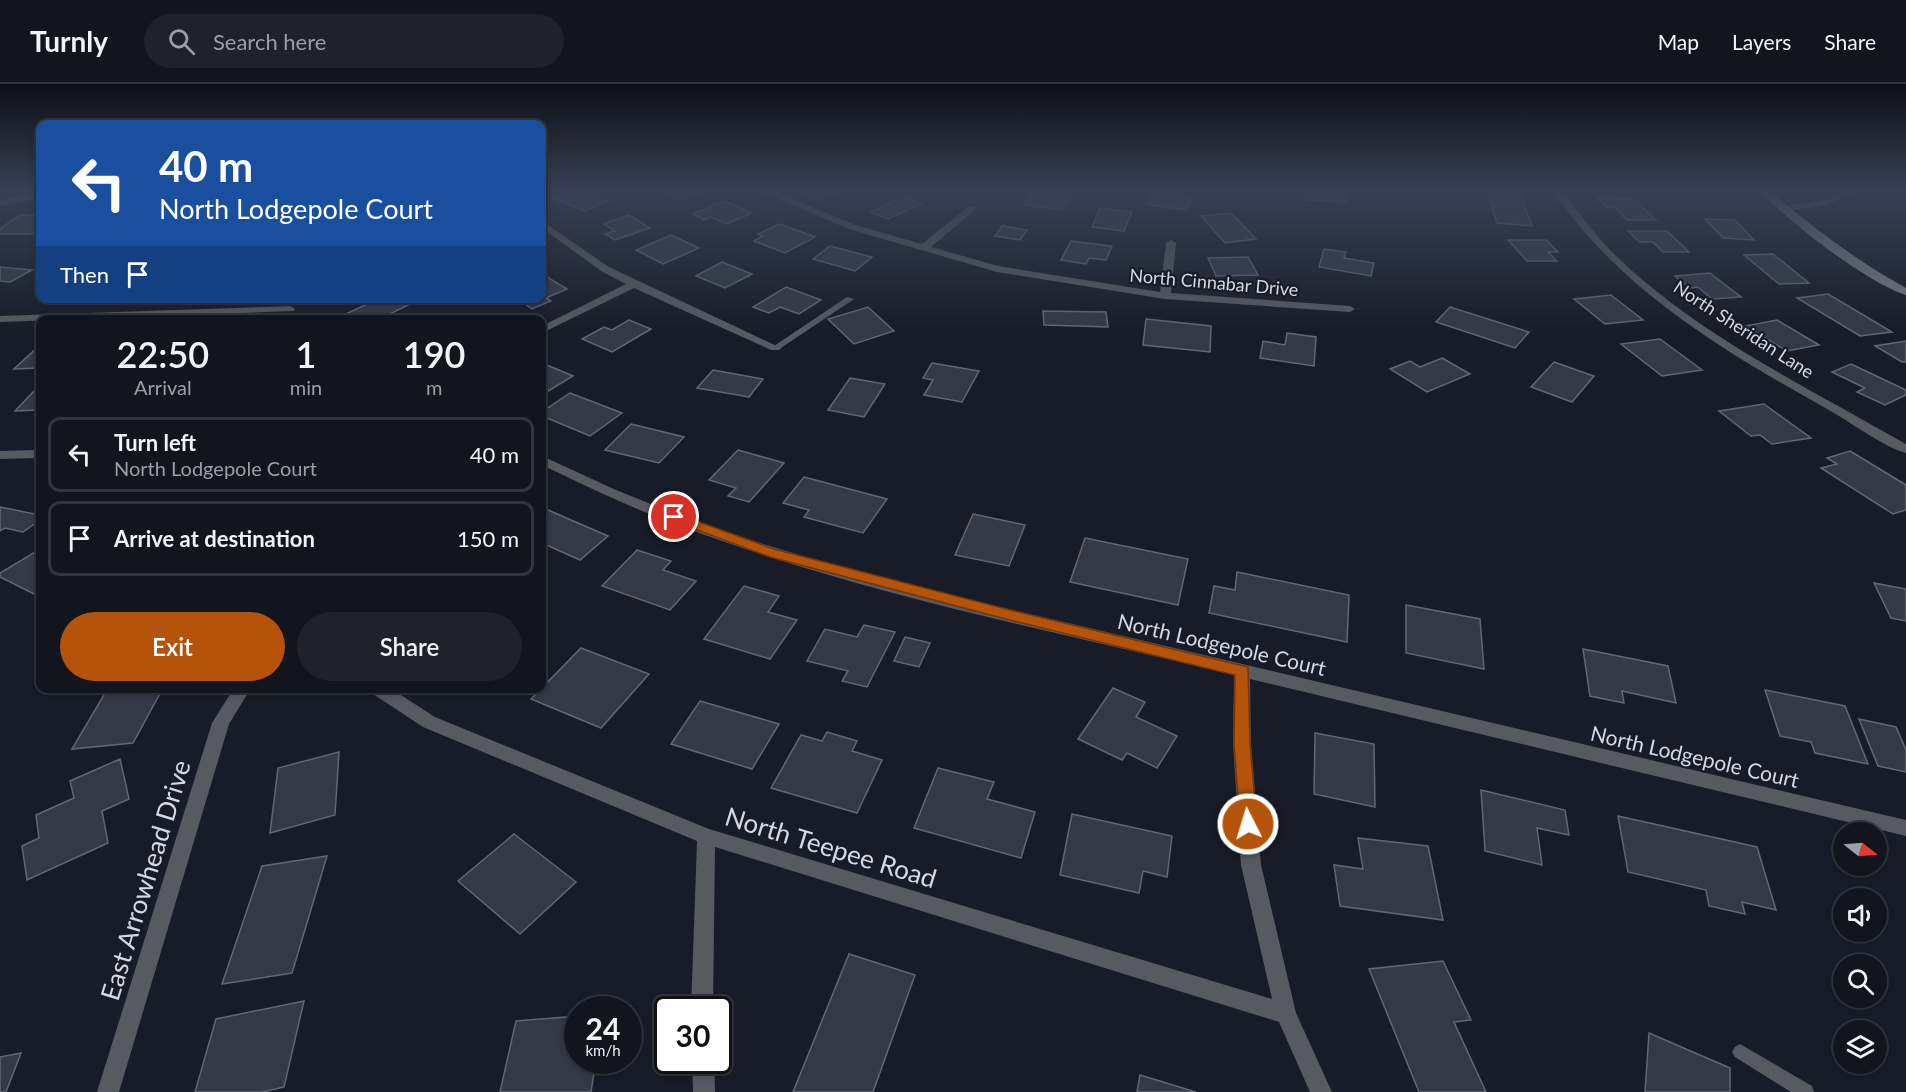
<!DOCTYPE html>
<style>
:root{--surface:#12151e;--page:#1f222b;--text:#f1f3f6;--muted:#9c9fa4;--line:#31343c;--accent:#b45309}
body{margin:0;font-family:Lato,sans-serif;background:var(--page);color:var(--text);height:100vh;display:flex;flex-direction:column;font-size:22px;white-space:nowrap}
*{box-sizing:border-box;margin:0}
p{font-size:20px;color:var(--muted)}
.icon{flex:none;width:33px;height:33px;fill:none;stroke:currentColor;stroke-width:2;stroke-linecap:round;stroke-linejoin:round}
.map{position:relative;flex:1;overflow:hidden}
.sheet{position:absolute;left:36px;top:231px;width:510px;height:378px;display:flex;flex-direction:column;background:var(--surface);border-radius:12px;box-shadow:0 3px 9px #0003,0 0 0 2px var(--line)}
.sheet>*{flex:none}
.banner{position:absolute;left:36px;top:36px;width:510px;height:183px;border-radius:12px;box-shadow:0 3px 9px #0003,0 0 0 2px var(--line);background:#1a4fa0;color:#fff;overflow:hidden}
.needle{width:39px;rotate:107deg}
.tools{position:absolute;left:1833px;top:738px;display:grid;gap:12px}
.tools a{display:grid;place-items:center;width:54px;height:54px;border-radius:50%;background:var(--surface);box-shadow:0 3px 9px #0003,0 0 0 2px var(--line);font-size:30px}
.speed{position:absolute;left:564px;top:912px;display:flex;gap:12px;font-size:30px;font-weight:700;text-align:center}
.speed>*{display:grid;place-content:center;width:78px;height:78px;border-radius:50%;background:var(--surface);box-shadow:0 3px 9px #0003,0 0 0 2px var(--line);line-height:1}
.speed small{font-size:15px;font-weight:400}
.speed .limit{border:3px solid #111;border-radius:9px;background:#fff;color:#111}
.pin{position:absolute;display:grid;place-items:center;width:51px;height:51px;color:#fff;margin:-26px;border:3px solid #fff;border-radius:50%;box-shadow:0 2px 6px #0007}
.me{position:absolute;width:66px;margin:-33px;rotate:355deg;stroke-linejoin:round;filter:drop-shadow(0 0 4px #0008)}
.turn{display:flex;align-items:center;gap:21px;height:126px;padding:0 24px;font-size:27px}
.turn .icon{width:78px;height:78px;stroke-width:2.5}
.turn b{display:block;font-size:42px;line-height:51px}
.then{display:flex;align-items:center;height:57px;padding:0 24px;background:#0003;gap:12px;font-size:22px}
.eta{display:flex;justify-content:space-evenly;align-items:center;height:102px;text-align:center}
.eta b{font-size:36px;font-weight:600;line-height:42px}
.cta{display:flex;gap:12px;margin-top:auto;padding:12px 24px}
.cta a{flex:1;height:69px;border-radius:36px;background:var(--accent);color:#fff;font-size:24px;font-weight:600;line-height:69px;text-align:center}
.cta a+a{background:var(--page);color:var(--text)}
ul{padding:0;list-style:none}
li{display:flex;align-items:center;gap:18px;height:75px;margin:0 12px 9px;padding:0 12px;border:3px solid var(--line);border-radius:12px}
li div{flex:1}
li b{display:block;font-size:22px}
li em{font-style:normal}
header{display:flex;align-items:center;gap:36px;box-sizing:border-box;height:84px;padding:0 30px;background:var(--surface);border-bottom:2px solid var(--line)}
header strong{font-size:28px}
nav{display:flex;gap:33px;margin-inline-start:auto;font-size:21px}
.search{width:420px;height:54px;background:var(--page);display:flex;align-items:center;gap:15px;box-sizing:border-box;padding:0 21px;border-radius:33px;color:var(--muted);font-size:22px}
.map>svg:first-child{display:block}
</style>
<header>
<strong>Turnly</strong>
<div class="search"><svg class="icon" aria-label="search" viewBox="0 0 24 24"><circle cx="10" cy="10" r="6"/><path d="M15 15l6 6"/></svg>Search here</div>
<nav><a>Map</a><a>Layers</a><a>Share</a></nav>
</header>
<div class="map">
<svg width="1906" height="1008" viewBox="0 0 1906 1008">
<rect width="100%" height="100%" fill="#181c28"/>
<!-- building -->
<g fill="#353946" stroke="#626775" stroke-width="1.5">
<polygon points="569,107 580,107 607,117 585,127 552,114"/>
<polygon points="663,107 702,107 678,115"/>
<polygon points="800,107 841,107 818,116"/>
<polygon points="1033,107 1070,112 1062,126 1024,121"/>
<polygon points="1305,107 1344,107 1347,118 1306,116"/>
<polygon points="1497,108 1520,110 1532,142 1497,139 1488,111 1499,112"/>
<polygon points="1153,110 1191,115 1187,126 1148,121"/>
<polygon points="904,113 921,120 888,135 870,128"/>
<polygon points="1597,114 1633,115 1656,136 1627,136 1614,123 1606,123"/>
<polygon points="724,117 752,129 727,140 711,133 704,136 693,130"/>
<polygon points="1100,124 1132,128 1124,147 1092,143"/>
<polygon points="1231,129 1256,155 1225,159 1201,132"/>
<polygon points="20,131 40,131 40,144 33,150 0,150 0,145"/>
<polygon points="629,131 650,144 615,156 605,150 615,147 604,140"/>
<polygon points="1705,135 1735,136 1754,156 1723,154"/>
<polygon points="779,140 815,153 785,169 754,157 763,152 758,150"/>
<polygon points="1002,142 1027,146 1020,156 995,152"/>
<polygon points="1628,147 1667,147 1689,168 1663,168 1653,158 1639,158"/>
<polygon points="671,151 699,164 663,180 636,166"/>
<polygon points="1508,156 1546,156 1558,168 1548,168 1557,177 1527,177"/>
<polygon points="1071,157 1112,162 1106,176 1089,174 1086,180 1061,176"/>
<polygon points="830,162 872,173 855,187 813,175"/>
<polygon points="1324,165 1346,168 1344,174 1374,179 1371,192 1319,183"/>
<polygon points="1773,170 1809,199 1779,200 1744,171"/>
<polygon points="1248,173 1258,191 1216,192 1208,174"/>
<polygon points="722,178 752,190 725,204 696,192"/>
<polygon points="0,183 32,186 10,198 0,197"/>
<polygon points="1710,189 1741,213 1712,215 1698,203 1690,204 1675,192"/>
<polygon points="547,193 567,205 546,214 551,217 532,225 516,214 542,214 542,196"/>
<polygon points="786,203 821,216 799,230 780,223 769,229 753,223"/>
<polygon points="1828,210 1892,248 1860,252 1797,214"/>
<polygon points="1611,211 1643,236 1605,240 1574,215"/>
<polygon points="380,214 418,216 378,236 335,235"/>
<polygon points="868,223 894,247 854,260 828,235"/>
<polygon points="1450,223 1529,248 1515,264 1436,238"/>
<polygon points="1043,227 1106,228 1108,243 1044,241"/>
<polygon points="1146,235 1211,242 1210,268 1143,261"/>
<polygon points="629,236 651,245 612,268 582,255 604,243 612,246"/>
<polygon points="1777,236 1819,261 1787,267 1745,242"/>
<polygon points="1287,249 1316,253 1314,282 1260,274 1263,257 1285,261"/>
<polygon points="1660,255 1702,286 1662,292 1621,260"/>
<polygon points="1906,257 1906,278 1902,278 1875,262"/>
<polygon points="40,261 40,284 14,285"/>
<polygon points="1442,274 1470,290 1427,308 1390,285 1410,277 1420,283"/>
<polygon points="1554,278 1594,292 1572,318 1531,303"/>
<polygon points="542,279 573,292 542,311"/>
<polygon points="932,279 979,287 962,318 924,311 933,296 923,294"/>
<polygon points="1851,280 1906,306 1906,311 1885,321 1857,308 1865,304 1832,288"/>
<polygon points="713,286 763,295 749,313 697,304"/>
<polygon points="850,294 885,300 864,333 828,326"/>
<polygon points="35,306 40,306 40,326 15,327"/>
<polygon points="570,309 622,329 590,352 542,332 542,328"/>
<polygon points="1764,320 1811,354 1772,360 1760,351 1751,352 1719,327"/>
<polygon points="631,340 684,353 659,379 605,366"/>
<polygon points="738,366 784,379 749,418 728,412 736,404 709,396"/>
<polygon points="1850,367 1906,401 1906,426 1893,430 1821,384 1837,380 1827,374"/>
<polygon points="804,393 887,415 863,449 804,433 809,426 783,419"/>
<polygon points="0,423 40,431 40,436 23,448 5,444 0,447"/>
<polygon points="548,426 608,452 580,476 542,459 542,431"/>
<polygon points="973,430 1025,441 1009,482 955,471"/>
<polygon points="1085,454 1188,475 1178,521 1070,498"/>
<polygon points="40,465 40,513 0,493 0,489"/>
<polygon points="637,466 671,477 663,486 696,497 670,526 602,502"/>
<polygon points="1237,488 1349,511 1347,558 1209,529 1214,502 1235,506"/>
<polygon points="1874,499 1906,505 1906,537 1891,534"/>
<polygon points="744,502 779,512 768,528 797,536 770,575 704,555"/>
<polygon points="1406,521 1480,535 1484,585 1406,569"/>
<polygon points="864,541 895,548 867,603 842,597 848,587 807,577 825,545 857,553"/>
<polygon points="905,553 930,559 919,583 894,577"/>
<polygon points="581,564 649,590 601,644 531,615"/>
<polygon points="1583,565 1668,582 1676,619 1622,607 1624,619 1590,612"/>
<polygon points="108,604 163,604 133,659 72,665"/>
<polygon points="1113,604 1145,618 1136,633 1177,652 1157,684 1127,669 1122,676 1078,655"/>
<polygon points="1765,606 1845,622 1868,680 1815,669 1811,658 1780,652"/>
<polygon points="700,617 779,640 752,685 671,660"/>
<polygon points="1859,635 1896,643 1906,666 1906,688 1878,682"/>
<polygon points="827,648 857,657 852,667 882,676 857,729 771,704 801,651 822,657"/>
<polygon points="1315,649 1374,660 1375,723 1314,710"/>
<polygon points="339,668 335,731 270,749 278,684"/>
<polygon points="120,675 129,715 102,727 108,759 27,796 22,762 39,754 36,731 74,714 70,697"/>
<polygon points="938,684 994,698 987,715 1035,728 1021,774 914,744"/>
<polygon points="1481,706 1565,726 1569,751 1537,744 1542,781 1485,767"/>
<polygon points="1072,730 1172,752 1167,793 1143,787 1139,809 1060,791"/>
<polygon points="1618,732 1757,763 1776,826 1742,818 1745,830 1709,822 1706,806 1628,788"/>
<polygon points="514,750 576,798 520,850 458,797"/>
<polygon points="1358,754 1428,762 1443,836 1340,822 1334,781 1363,785"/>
<polygon points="327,772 292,889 222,900 262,782"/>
<polygon points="849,870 915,891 873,1008 793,1008"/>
<polygon points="1443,877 1471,936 1454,938 1486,1008 1419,1008 1369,885"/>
<polygon points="304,917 284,1003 263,1008 195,1008 216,935"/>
<polygon points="578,932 578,976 596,976 591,1008 500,1008 516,937"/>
<polygon points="1649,949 1730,984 1730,1008 1645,1008"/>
<polygon points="21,969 6,1008 0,1008 0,973"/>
<polygon points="1140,991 1196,1008 1137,1008"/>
</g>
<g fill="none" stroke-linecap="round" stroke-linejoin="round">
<!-- lane -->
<g fill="#575a60" fill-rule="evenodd">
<polygon points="847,213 854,215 778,266 775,266 771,264"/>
<polygon points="1740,960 1812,1002 1814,1008 1791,1008 1735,973 1732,968 1735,963"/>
</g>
<!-- street -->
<g fill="#575a60" fill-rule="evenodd">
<polygon points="761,107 773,107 855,141 922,160 969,122 975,122 975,126 931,163 998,182 1160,208 1166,159 1171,156 1176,159 1171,209 1350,222 1355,225 1350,228 1165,215 997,188 849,145"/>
<path d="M1553,107H1562C1578,127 1593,148 1611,167C1695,250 1805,302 1906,360V369C1886,364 1853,340 1834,329C1729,270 1621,208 1553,107Z"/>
<polygon points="1842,107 1854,107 1827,121 1787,127 1782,124 1787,121 1822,117"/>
<polygon points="40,108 40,114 0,122 0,116"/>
<polygon points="542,137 609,183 781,264 779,266 771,266 634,204 542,249 542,242 626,200 601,187 542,144"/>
<polygon points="290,222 295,225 294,227 0,238 0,232"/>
<polygon points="40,366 40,374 0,375 0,367"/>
<path d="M542,372L616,406L688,435L763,460L836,482L987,520L1906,736V752L1250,595L1251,660L1261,781L1296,929L1332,1008H1310L1279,938L715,763L713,926H691L697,757L423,643L370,608L368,604H390L435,633L709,745L1272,915L1241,781L1233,660L1234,591C1048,546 858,509 678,441C631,424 586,402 542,381Z"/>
<polygon points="234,604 251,604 229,640 119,1008 97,1008 212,639"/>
<polygon points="692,976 714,976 715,1008 693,1008"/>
</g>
<!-- secondary -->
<path fill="#797c86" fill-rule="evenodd" d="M1760,107H1770C1814,144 1855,176 1906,204V211C1869,200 1787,137 1760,107Z"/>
</g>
<!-- sky -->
<linearGradient id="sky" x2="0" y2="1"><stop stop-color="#0d0f16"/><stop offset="0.43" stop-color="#374053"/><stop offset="1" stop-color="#374053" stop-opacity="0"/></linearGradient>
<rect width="1906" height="248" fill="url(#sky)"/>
<!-- route -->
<polygon fill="#b45309" stroke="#753606" stroke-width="1.5" points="674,429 774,465 1006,525 1248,583 1250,660 1257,740 1254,745 1248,747 1242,745 1240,740 1234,660 1235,591 1006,535 770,473 670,436 670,430"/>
<g text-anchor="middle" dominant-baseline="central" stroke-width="4.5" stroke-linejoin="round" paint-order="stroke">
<!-- far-street labels -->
<g font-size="18" fill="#d6d9e2" stroke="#181c28">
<text transform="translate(1214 198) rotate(5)">North Cinnabar Drive</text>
<text transform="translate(1744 245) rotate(33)">North Sheridan Lane</text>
</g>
<!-- street labels -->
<g font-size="21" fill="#d6d9e2" stroke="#181c28">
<text transform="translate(1222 560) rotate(13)">North Lodgepole Court</text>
<text transform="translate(1695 672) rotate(13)">North Lodgepole Court</text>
</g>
<!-- near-street labels -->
<g font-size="26" fill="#d6d9e2" stroke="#181c28">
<text transform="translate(831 763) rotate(17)">North Teepee Road</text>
<text transform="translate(145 796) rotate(-73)">East Arrowhead Drive</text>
</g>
</g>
</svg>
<div class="tools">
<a><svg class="needle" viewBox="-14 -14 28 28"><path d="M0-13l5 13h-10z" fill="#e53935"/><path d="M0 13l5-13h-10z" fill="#9c9fa4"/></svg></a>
<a><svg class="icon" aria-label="sound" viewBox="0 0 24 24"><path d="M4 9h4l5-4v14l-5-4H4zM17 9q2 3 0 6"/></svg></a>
<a><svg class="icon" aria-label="search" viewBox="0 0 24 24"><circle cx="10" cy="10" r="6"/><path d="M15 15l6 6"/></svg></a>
<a><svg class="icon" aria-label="layers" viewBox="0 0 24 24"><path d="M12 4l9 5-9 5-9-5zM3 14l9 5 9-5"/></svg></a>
</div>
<div class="speed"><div>24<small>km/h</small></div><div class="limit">30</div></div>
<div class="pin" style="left:674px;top:433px;background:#d93025"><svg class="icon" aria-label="arrive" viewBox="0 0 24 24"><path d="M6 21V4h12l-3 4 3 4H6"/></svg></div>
<svg class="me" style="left:1248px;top:740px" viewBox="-20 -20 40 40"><circle r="17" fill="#b45309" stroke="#fff" stroke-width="3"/><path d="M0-11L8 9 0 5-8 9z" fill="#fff"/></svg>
<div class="banner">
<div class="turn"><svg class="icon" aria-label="left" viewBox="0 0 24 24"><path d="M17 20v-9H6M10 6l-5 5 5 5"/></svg><div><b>40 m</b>North Lodgepole Court</div></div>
<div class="then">Then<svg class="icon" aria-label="arrive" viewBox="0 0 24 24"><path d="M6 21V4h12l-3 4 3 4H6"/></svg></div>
</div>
<section class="sheet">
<div class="eta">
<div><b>22:50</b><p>Arrival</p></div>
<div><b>1</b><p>min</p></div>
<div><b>190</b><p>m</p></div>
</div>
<ul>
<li><svg class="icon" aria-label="left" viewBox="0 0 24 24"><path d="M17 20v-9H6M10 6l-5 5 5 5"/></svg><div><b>Turn left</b><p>North Lodgepole Court</p></div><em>40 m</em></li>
<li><svg class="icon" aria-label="arrive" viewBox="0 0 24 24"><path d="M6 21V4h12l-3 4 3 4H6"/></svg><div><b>Arrive at destination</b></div><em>150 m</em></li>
</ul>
<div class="cta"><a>Exit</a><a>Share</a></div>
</section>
</div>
